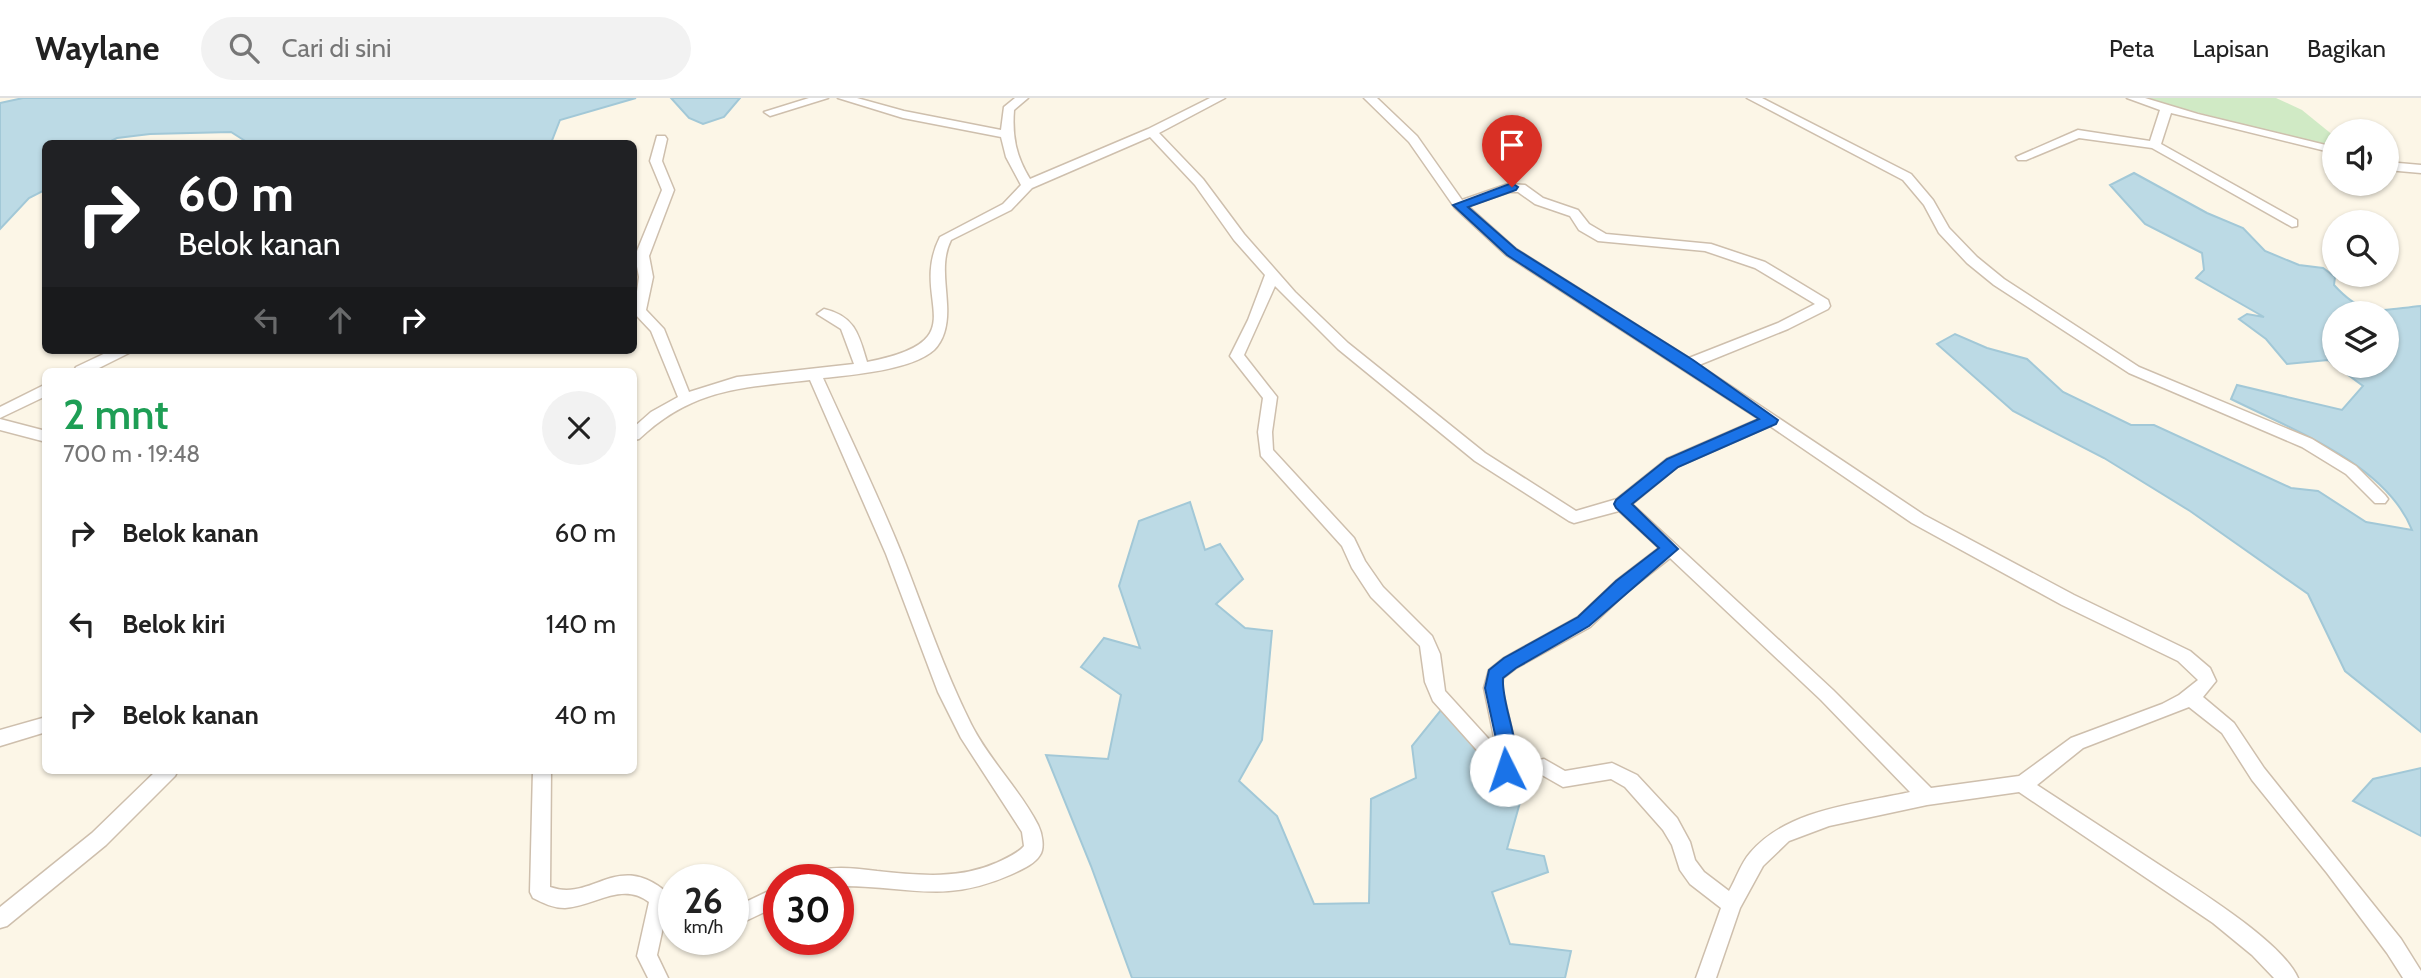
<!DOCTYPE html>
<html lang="id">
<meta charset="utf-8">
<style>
:root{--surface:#fff;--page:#f2f2f2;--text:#222;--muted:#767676;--line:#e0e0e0}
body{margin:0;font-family:Cabin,sans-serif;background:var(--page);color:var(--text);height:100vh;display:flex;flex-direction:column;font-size:26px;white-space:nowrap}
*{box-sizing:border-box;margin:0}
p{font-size:23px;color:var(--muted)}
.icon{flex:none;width:38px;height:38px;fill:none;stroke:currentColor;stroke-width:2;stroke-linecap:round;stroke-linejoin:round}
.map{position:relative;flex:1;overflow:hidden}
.details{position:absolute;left:42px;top:270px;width:595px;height:406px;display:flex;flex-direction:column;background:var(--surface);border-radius:10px;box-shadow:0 2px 5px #0004}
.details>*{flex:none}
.banner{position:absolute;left:42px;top:42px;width:595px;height:214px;border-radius:10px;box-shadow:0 2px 5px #0004;background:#202124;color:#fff;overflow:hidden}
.tools{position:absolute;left:2322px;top:21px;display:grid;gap:14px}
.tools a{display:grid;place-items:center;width:77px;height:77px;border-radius:50%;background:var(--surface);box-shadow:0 2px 5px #0004;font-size:35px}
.speed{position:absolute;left:658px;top:766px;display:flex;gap:14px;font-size:35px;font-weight:700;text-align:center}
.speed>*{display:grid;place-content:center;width:91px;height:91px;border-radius:50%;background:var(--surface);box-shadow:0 2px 5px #0004;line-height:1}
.speed small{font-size:18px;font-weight:400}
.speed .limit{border:10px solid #d22;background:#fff;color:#111}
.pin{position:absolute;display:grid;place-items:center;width:60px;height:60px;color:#fff;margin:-72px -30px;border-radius:50% 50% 50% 0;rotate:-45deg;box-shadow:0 0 7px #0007}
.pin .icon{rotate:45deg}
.me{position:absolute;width:77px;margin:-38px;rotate:356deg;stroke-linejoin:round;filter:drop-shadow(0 0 5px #0008)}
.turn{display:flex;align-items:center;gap:24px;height:147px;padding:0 21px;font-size:32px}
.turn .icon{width:91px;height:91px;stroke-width:2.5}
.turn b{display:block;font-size:49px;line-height:60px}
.lanes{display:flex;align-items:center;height:66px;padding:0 21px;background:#0003;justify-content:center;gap:35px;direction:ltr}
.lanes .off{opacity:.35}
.round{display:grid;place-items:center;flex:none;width:74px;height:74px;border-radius:37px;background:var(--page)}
.headline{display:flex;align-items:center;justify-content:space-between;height:119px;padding:0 21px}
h1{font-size:42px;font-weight:600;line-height:52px;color:#1e9e55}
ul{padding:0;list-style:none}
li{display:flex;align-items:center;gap:21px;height:91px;padding:0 21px}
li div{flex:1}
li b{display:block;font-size:26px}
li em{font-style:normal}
header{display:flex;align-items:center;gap:42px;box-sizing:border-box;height:98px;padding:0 35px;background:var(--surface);border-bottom:2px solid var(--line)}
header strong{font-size:33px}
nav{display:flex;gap:38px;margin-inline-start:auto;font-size:24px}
.search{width:490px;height:63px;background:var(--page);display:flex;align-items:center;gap:18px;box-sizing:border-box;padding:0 24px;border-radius:38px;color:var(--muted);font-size:26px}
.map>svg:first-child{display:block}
</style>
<header>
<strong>Waylane</strong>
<div class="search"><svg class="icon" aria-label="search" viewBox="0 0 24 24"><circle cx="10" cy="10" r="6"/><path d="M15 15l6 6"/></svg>Cari di sini</div>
<nav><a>Peta</a><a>Lapisan</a><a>Bagikan</a></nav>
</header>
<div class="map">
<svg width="2421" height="880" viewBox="0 0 2421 880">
<rect width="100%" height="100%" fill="#fcf6e7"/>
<!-- green -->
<polygon fill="#d0eac5" points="2140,0 2276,0 2302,12 2334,38 2334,49"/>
<!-- water -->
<g fill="#bcdae5" stroke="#a2c8d7" stroke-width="2">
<polygon points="23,0 636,0 560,22 551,45 250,46 231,34 150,36 117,40 107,45 46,46 45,92 29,100 0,131 0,5"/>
<polygon points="671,0 740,0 724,19 703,26 689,20"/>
<path d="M2134,75L2207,115L2243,130L2265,153L2299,167L2323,170L2335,179L2334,187C2365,221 2379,212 2421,208V634L2345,573L2308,496L2190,413L2104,360L2013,313L1937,246L1955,236L1987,250L2027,261L2063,294L2131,327H2154L2291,390L2318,393L2366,424L2412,432C2386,366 2291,331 2231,301L2237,287L2342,312L2363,288L2336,268H2387V215H2334V267L2328,262L2287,266L2266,241L2239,221L2247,216L2264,219L2196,180L2204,172L2202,155L2145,126L2110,87Z"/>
<polygon points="1190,404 1205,452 1220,446 1243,481 1216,506 1245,530 1272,533 1262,642 1239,683 1277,718 1314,806 1369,805 1371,701 1416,680 1412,648 1441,612 1524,690 1507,751 1544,758 1548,774 1492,794 1510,846 1571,853 1565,880 1132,880 1091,768 1046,657 1108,661 1121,597 1081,569 1104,540 1140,550 1119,488 1139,423"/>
<polygon points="2421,670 2421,738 2353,703 2373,681"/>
</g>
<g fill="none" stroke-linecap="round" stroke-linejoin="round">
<!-- minor casing -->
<g stroke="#cebfad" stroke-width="3">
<g id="minor">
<polygon points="809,0 828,0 770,18 764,14"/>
<path d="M838,0H857L904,13L1001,32L1004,9L1015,0H1028L1014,12C1012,39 1016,58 1030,81L1148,31L1210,0H1225L1159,35L1203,81L1244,136L1295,194L1348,245L1485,355L1576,413L1617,401L1667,361L1759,321L1506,157L1455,110L1409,44L1364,0H1377L1417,38L1462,102L1508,86L1525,87L1543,100L1578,112L1589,126L1606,136L1711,146L1765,164L1828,202L1830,208L1828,211L1788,231L1699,267L1924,417L2074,497L2190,553L2210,570L2216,583L2203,599L2234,625L2264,670L2401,841L2421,873V880H2403L2387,855L2327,775L2252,682L2222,635L2189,609L2083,650L2037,687C2077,713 2118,740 2158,766C2193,789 2282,843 2298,880H2274L2252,857L2213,825L2019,694L1927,707L1829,728L1789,743L1763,768L1740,810L1716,880H1696L1721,810L1690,786L1680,772L1672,747L1663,732L1625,689L1611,681L1563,689L1542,677L1512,683L1500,678L1433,603L1425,584L1420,548L1371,499L1352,470L1342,448L1261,358L1258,334L1263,300L1230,258L1248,222L1265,177L1234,142L1195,87L1150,39L1032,90L1011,112L951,142C941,162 946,184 947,206C948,222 946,240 934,252C912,272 852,277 823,280C850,340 879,399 903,459C925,515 944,572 971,626C989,662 1021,693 1038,727C1042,735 1045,750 1040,757C1034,767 1020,772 1010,777C942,807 906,787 838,788V782H804L806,776C828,767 854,770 877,773C918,777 957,782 996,765C1006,760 1017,756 1024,748L1022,734L961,640L938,594L886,456L810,282C741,290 693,290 639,341L634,342V329L651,314L678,299L651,233L634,215L639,179L635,158L662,92L650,63L657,38H665L667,41L662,63L674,92L649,158L653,179L646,212L664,231L689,294L737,279L854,266L841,231L817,216L824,211C855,218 859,237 867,264C981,242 907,204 940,139L1003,106L1021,87L1006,59L1001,39L903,20ZM1509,94H1518L1535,106L1570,118L1579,132L1598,143L1705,153L1755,170L1815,206L1778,225L1689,260L1516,151L1468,108ZM1275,188L1338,251L1475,363L1569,423L1574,425L1619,413L1659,450L1616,483L1578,519L1504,560L1489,572L1484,590L1496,649L1445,593L1440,556L1432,538L1383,489L1365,463L1354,440L1273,352L1272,334L1277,299L1244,257ZM1770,328L1912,425L2062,507L2178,563L2198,582L2179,597L2162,606L2071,640L2019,678L1931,690L1833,592L1632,406L1677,369ZM1670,460L1821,602L1910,694C1857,706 1787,711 1750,755C1741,765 1736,781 1729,793L1704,774L1695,762L1690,744L1677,720L1637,677L1612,665L1565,673L1544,661L1515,667L1514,641L1502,590L1503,580L1516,570L1590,529L1628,493Z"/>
<polygon points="1747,0 1762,0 1911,76 1933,102 1949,130 1977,159 2004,181 2139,269 2312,341 2356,368 2385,397 2388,401 2385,405 2375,405 2346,376 2302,349 2129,275 1994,187 1967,165 1939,135 1924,107 1903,82"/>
<polygon points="2127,0 2145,0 2198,16 2334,49 2334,55 2171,15 2161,46 2297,122 2297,128 2292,129 2152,50 2079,40 2026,62 2018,62 2016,59 2078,32 2150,43 2160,12"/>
<polygon points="2387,64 2421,67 2421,75 2387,72"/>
<polygon points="112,252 131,252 129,255 93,273 74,273 76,269"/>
<polygon points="46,286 46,298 0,320 0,309"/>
<polygon points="0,321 46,333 46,344 0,332"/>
<polygon points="46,619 46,634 0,648 0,632"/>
<polygon points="157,672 178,672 175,678 106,747 7,828 0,830 0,809 92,735"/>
<path d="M533,672H551L550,789C595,805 619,747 674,801V824L665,820L657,857L668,880H648L637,858L649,804C622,783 594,808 565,810C553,810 543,805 533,800L530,794Z"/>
<polygon points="779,788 779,807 733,829 733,810"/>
</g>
</g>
<!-- minor -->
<use href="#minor" fill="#fff" fill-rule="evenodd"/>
</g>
<!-- route -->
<path fill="#1a73e8" stroke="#114b97" stroke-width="2" d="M1512,85L1518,89L1516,92L1468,109L1516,151L1693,262L1778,322L1776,326L1678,369L1632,406L1678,451L1589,528L1516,570L1503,580C1501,609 1525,650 1512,678L1506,680L1500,678L1496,641L1485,590L1489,572L1504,560L1578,519L1616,483L1659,450L1616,410L1614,406L1616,402L1667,361L1759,321L1507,157L1453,107Z"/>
</svg>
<div class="tools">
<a><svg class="icon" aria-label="sound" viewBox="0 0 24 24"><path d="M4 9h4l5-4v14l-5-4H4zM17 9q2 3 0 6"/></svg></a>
<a><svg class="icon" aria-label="search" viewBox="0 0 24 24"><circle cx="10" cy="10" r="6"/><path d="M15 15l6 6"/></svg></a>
<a><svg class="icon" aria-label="layers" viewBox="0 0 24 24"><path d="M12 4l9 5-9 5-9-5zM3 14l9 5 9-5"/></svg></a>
</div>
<div class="speed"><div>26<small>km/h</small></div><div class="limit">30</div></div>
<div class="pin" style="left:1512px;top:89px;background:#d93025"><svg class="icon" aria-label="arrive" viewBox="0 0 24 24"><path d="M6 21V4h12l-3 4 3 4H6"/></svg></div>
<svg class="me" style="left:1506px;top:672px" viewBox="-20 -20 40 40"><circle r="19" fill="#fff"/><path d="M0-13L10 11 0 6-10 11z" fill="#1a73e8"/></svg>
<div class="banner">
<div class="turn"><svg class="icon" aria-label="right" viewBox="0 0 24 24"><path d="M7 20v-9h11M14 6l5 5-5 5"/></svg><div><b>60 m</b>Belok kanan</div></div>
<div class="lanes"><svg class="icon off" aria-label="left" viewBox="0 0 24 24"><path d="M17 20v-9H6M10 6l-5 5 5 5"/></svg><svg class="icon off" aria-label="ahead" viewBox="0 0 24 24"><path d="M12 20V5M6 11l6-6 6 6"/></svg><svg class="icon" aria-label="right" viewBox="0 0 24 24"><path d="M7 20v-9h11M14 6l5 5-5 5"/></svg></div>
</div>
<section class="details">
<div class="headline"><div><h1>2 mnt</h1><p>700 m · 19:48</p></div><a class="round"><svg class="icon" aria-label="close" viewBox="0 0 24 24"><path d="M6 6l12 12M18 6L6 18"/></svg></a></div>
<ul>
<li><svg class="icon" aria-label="right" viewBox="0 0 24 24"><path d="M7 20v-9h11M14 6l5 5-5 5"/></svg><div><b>Belok kanan</b></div><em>60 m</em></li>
<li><svg class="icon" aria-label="left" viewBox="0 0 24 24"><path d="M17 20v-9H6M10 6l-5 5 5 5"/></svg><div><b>Belok kiri</b></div><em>140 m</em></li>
<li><svg class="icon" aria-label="right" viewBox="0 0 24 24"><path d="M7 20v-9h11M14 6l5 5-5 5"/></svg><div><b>Belok kanan</b></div><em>40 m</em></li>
</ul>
</section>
</div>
